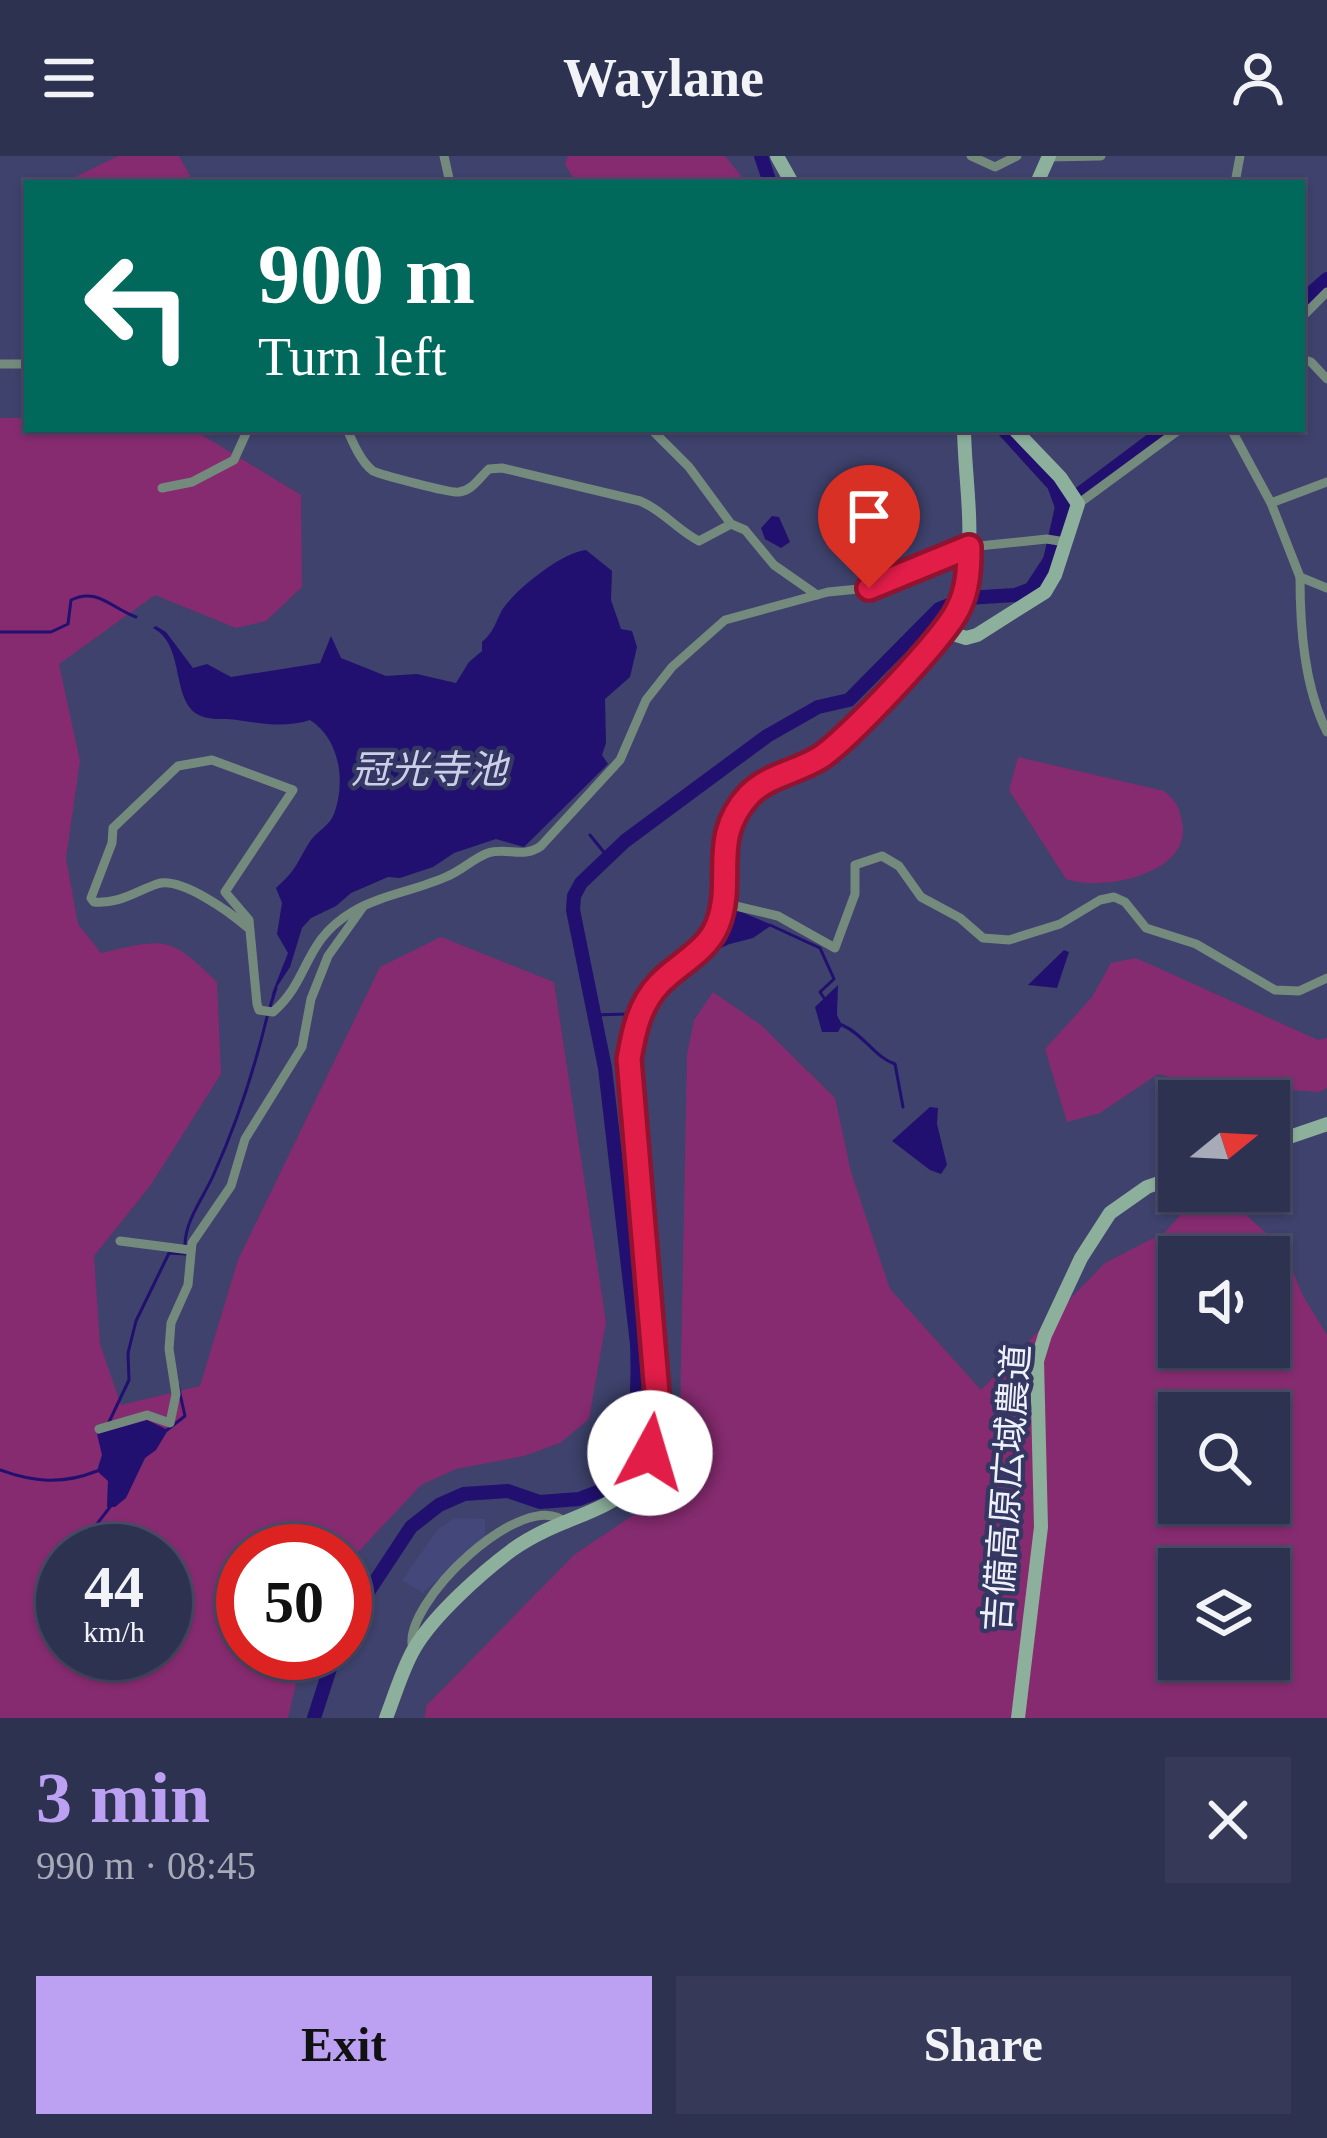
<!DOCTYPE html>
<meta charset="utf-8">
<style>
:root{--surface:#2e3251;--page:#363a58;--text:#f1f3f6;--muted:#a7aab7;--line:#494d68;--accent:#bca0f2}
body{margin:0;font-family:"Times New Roman","Noto Sans JP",serif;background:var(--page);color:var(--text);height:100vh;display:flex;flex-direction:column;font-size:45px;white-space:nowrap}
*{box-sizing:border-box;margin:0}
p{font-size:39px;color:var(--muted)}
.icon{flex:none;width:66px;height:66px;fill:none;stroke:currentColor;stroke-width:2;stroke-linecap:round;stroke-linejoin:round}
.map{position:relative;height:1562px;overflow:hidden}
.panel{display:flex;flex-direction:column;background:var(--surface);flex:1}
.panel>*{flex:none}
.top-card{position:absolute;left:24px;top:24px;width:1281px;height:252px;border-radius:0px;box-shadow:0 3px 9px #0004,0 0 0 3px var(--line);background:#00695c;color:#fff;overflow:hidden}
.needle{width:78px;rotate:72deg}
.tools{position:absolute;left:1158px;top:924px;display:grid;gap:24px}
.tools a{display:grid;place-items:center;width:132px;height:132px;border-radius:0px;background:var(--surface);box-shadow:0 3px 9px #0004,0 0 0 3px var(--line);font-size:60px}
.speed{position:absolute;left:36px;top:1368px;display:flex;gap:24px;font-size:60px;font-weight:700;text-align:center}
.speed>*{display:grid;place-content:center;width:156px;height:156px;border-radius:50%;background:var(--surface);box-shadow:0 3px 9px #0004,0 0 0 3px var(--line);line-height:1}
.speed small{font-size:30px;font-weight:400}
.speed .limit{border:18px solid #d22;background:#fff;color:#111}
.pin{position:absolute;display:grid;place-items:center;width:102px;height:102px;color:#fff;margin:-123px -51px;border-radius:50% 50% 50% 0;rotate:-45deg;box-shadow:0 0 12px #0007}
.pin .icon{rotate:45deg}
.me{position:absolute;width:132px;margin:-66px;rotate:6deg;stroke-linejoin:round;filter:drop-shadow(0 0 9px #0008)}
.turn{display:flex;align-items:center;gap:42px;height:252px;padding:0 36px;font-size:54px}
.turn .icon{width:156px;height:156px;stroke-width:2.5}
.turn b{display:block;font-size:84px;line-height:102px}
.round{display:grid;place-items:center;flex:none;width:126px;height:126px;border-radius:0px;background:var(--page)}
.summary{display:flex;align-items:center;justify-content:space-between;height:204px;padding:0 36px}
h1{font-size:72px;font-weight:800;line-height:90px;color:var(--accent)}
.action{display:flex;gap:24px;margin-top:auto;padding:24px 36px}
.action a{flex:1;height:138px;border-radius:0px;background:var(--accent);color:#111;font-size:48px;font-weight:800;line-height:138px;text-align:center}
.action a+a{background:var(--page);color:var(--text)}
header{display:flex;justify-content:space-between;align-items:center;height:156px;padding:0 36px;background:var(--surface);font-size:54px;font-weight:800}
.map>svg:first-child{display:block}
</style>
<header><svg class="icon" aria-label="menu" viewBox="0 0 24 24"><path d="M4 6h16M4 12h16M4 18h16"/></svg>Waylane<svg class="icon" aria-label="person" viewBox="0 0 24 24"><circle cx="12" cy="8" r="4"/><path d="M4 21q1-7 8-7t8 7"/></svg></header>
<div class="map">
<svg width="1327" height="1562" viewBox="0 0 1327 1562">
<rect width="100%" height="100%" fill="#3e426c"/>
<!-- built -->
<polygon fill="#434779" points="455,1362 485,1363 485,1380 423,1437 402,1424 438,1373"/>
<!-- green -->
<g fill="#862b70" fill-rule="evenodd">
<polygon points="118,0 179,0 190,20 188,27 76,27 73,22"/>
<polygon points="568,0 725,0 747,27 576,27 565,8"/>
<path d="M0,262H27V273H192L301,339L302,431L266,465L236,472L155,439L59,508L80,605L66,702L78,768L101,797C165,782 169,779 217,826L221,918L150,1030L94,1100L100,1188L121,1249L200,1230L238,1104L380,811L441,781L554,826L606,1166L589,1263L560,1287L524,1300L456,1313L421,1329L345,1410V1395H243V1497H303L288,1562H0ZM163,1279C157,1291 151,1294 144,1305C133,1321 131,1337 115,1351H107L108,1325L98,1311L102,1299L101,1285ZM63,1395H165V1497H63Z"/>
<path d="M1018,601L1164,635C1177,646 1179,650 1182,666C1193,718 1103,736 1066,723L1009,634Z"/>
<polygon points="1136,802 1318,884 1327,882 1327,932 1319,936 1191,927 1158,918 1100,957 1067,966 1045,893 1092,841 1111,807"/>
<path d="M713,836L761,869L835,942L851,1016L890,1133L981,1234L1105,1107L1165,1076L1196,1042L1210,1040L1229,1044L1284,1093L1302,1138L1327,1179V1562H425L426,1550L575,1398L647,1350L679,1309L687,899L694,864ZM1179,1101H1269V1191H1179ZM1179,1257H1269V1347H1179ZM1179,1413H1269V1503H1179Z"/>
</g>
<!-- water -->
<g fill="#211070">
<polygon points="772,360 779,361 790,386 781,392 765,383 761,372"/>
<path d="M586,394L612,415L611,444L621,473L632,475L637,491L630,521L605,543L606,587L602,599L608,608L524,691L496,683L454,697L433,711L400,722L388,721L351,737L336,750L311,762L302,772L290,811L271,840L288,797L277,778L282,747L276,732C297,713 295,710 309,687C315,676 329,671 334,658C346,626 340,583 310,564C284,572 264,568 237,564C228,562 217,564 208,562C167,555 189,491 153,472L156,470L166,476L193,512L207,508L231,521L320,507L331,480L341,502L386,520L417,518L456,527L469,506L482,495V486C494,476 495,467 502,454C515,434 562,396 586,394Z"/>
<polygon points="732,752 772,769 753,782 726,789 723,779"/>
<polygon points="1064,794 1069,796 1057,832 1028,829"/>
<polygon points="838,829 837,859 842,869 838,876 822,876 815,851"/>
<polygon points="930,951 938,952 937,968 947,1009 941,1018 930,1014 892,985"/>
<polygon points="147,1264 168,1274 156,1294 145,1302 126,1342 115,1351 107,1351 108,1325 97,1315 102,1299 97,1278"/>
</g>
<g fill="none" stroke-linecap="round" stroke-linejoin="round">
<!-- stream -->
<g stroke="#211070" stroke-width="3">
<path d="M0,476H51L68,468L71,444C97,431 111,452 136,461"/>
<polyline points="590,679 607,700"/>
<polyline points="770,769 820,792 834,823 820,836 824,842"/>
<polyline points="714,793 726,788"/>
<polyline points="270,851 276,832"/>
<polyline points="594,859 627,858 654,822 671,809"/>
<path d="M842,869C865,879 874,901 895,908L903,951"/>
<path d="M185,1089C185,1065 203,1042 213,1020C236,969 254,915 267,861"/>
<polyline points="109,1266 129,1224 128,1197 136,1165 169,1097 186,1098"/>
<polyline points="167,1274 185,1260 178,1229"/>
<path d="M0,1314C33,1326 62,1329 97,1315"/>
<polyline points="84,1395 90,1377 110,1351"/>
</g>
<!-- river -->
<g stroke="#211070" stroke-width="14">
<polyline points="761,0 770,27"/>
<polyline points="1302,145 1327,123"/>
<polyline points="1003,273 1054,329 1062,351"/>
<path d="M345,1471L411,1371L439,1349L464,1338L508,1335L540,1346L579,1343L608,1332C637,1292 639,1236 637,1188L605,912L573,754L574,740L581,727L625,685L767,580L818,551L849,544L939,453L967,442L1015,439L1031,433L1050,404L1062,351L1166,273"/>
<polyline points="314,1562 335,1497"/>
</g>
<!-- street -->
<g stroke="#748a7d" stroke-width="9">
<polyline points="444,0 450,27"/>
<polyline points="971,0 995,11 1017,0"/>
<polyline points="1048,1 1101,0"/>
<polyline points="1235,27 1240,0"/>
<polyline points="1302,161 1327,136"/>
<polyline points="1302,203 1311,206 1327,223"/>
<polyline points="0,208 27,208"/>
<path d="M347,273C353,287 361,306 373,315C379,318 452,338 459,336C473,334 479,322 489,313L502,312L640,345C664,355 677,374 699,385L731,368"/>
<polyline points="651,273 689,311 731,368 745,374 774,409 817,439"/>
<polyline points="1231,273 1271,347 1300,421 1327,432"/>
<polyline points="162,332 192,326 234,304 248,273"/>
<polyline points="1271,347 1327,326"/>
<polyline points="1078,348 1180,273"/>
<path d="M1300,421C1300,471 1304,530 1327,576"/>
<polyline points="723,747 778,760 835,792 855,738 855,709 882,700 899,710 921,741 960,762 983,782 1009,784 1060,768 1100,744 1114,741 1125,746 1146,772 1196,788 1275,834 1299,835 1327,822"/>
<path d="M248,772C230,756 180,720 157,728C134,736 120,748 94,746L91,742L112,687L113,672L178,610L212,604L293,634L225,736L249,764L257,848L259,854L273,856C311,823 302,786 352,756C380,739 418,734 448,720C462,714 474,702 488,697C508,691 523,703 541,690L620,604L646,544L672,511L725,464L828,436L869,432L969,391L1047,383L1065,386"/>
<polyline points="120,1085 190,1094"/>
<polyline points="99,1273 147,1259 170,1267 176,1238 169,1193 171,1167 188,1129 192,1087 231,1030 245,983 302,891 311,843 328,800 363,751"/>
<path d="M413,1493C399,1449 527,1326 567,1368"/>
</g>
<!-- secondary -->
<g stroke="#8cb09b" stroke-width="14">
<polyline points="777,0 792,27"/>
<polyline points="1037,27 1049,0"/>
<polyline points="944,475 966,482 977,479 1045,436 1055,419 1078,348 1060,321 1014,273"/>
<polyline points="1269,988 1327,968"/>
<path d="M386,1562C395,1539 402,1514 414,1493C433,1460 481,1417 512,1394C582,1344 654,1365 657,1249L630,903C634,875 639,849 659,827C676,810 700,799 713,777C736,740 712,691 738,653C762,617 807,617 837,589C875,554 909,512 944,475C984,415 965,341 964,273"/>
<polyline points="1018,1562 1041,1371 1037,1205 1045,1179 1081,1102 1110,1057 1147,1031 1179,1020"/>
</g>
</g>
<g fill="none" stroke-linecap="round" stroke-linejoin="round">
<!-- route casing -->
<g stroke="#92132f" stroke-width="30">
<path id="route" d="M650,1297L658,1249L629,903C634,875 639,849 659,828C678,808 706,796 717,770C736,724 708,683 749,639C768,619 798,616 821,601C848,583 944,482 958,453C968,434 969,412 969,391L869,432"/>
</g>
<!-- route -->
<use href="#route" stroke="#e11d48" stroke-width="21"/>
</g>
<g text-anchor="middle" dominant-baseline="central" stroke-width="9" stroke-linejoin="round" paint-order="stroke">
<!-- street labels -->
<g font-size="36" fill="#eef0fa" stroke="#343761">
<text transform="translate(1007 1332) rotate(-86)">吉備高原広域農道</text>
</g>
<!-- water labels -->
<g font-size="39" font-style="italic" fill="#cbcfe9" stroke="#343761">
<text x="429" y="613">冠光寺池</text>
</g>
</g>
</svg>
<div class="tools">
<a><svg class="needle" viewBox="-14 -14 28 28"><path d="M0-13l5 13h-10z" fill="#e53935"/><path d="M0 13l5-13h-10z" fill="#a7aab7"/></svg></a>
<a><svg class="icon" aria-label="sound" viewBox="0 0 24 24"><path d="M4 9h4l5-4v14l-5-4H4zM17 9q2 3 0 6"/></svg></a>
<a><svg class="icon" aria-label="search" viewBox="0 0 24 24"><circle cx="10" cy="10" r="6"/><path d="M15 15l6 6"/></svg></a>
<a><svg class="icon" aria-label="layers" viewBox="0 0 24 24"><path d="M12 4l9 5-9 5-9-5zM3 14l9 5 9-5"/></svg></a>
</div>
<div class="speed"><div>44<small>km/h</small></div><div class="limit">50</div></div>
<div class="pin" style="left:869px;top:432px;background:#d93025"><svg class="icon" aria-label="arrive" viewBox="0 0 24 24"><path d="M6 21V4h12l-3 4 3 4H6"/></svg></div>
<svg class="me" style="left:650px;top:1297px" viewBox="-20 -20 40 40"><circle r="19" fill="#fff"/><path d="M0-13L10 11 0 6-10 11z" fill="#e11d48"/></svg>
<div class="top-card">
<div class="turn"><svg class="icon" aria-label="left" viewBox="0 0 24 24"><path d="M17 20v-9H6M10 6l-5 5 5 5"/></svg><div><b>900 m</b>Turn left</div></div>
</div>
</div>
<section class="panel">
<div class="summary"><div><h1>3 min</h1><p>990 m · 08:45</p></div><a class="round"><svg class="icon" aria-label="close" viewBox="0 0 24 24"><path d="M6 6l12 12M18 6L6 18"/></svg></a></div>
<div class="action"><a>Exit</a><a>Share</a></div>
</section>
